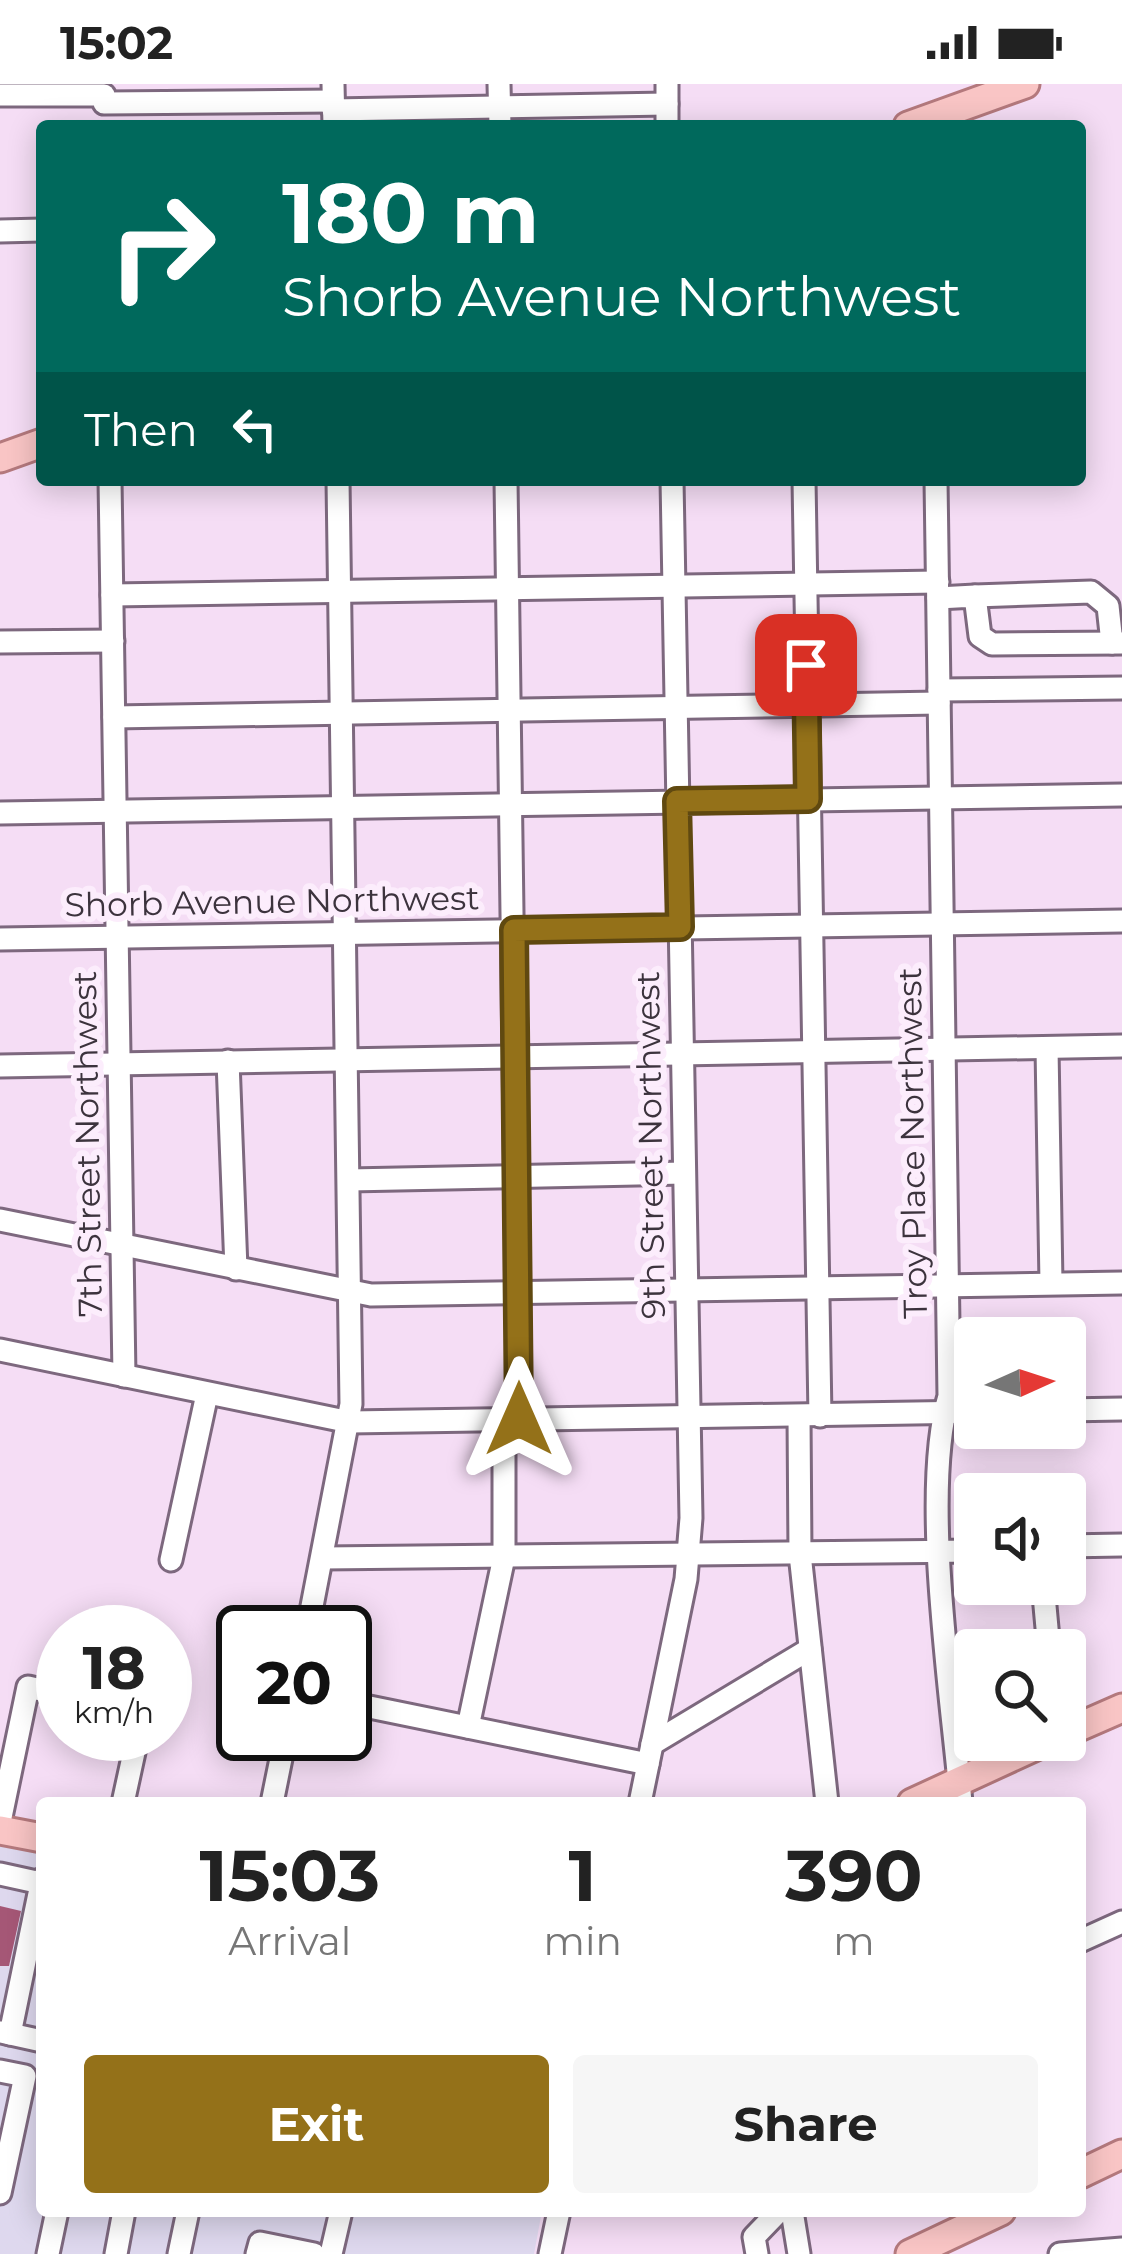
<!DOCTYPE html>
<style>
:root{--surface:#fff;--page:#f6f6f6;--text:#222;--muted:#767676;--accent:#947119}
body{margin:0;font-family:Montserrat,sans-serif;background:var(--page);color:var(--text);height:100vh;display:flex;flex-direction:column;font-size:45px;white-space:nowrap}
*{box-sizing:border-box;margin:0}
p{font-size:39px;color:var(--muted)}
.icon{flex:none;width:66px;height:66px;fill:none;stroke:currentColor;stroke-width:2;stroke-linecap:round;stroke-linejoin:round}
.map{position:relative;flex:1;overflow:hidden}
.sheet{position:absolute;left:36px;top:1713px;width:1050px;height:420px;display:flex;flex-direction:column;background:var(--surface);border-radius:12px;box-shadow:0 6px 30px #0003}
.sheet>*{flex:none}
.banner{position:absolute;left:36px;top:36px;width:1050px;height:366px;border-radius:12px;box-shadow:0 6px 30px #0003;background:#00695c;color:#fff;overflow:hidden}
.needle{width:78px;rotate:87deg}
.controls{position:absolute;left:954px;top:1233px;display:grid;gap:24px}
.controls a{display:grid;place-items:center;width:132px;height:132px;border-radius:12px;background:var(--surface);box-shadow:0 6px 30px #0003;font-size:60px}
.speed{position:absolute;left:36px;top:1521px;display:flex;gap:24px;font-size:60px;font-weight:700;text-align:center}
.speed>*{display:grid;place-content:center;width:156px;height:156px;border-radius:50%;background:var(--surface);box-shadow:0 6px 30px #0003;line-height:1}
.speed small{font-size:30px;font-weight:400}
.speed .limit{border:6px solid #111;border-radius:18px;background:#fff;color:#111}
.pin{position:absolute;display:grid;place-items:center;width:102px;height:102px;color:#fff;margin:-51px;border-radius:24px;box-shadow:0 6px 18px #0006}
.me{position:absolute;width:132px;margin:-66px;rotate:0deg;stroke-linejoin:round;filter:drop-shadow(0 0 9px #0008)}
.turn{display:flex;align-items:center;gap:42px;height:252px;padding:0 48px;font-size:54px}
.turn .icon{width:156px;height:156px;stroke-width:2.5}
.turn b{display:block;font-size:84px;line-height:102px}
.then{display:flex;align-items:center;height:114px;padding:0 48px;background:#0003;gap:24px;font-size:45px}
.eta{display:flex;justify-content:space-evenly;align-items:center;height:204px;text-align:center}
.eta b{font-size:72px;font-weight:700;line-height:84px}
.primary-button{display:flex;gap:24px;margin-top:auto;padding:24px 48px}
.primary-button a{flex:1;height:138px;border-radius:12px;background:var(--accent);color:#fff;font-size:48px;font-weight:700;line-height:138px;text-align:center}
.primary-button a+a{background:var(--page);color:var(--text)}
.status{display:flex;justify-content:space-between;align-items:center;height:84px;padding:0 60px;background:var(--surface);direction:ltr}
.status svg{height:33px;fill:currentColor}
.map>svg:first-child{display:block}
</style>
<div class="status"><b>15:02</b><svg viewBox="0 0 49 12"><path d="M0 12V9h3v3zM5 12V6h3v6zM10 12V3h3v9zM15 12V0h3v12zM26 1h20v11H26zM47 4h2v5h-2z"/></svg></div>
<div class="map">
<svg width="1122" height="2170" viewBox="0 0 1122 2170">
<rect width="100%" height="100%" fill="#f5ddf5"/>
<!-- commercial -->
<polygon fill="#ded8ee" points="0,1737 42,1748 42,2127 542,2127 534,2170 0,2170"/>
<!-- building -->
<polygon fill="#a55776" points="0,1822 21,1827 9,1882 0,1882"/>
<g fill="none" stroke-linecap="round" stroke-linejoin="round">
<!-- minor casing -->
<g stroke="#7d687e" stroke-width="27">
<g id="minor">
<polyline points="333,0 334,42"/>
<polyline points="499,0 500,42"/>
<polyline points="667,0 667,42"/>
<polyline points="0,11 104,11"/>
<polyline points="104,19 333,17"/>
<polyline points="333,26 667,20"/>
<polyline points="0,147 42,146"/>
<polyline points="110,396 124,1292"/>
<polyline points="506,396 519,1335"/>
<polyline points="804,396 820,1332"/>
<path d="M936,396L949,1312C920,1408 952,1613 961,1719"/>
<polyline points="112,511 938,498"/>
<polyline points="975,512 1091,508 1108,522 1112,559"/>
<polyline points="938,514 975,512 980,552 992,560 1122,559"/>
<polyline points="0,558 113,557"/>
<polyline points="939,606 1122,604"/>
<polyline points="114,633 939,619"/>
<polyline points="0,729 1122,711"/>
<polyline points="0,855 1122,837"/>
<polyline points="1047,964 1051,1199"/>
<polyline points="228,977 236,1185"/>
<polyline points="0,982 1122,962"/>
<polyline points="349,1096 684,1089"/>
<polyline points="0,1136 371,1211 1122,1199"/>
<polyline points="0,1266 350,1338 975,1328"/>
<polyline points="1065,1326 1122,1325"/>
<polyline points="799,1332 800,1470 827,1719"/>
<polyline points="1065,1462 1122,1461"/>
<polyline points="323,1474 975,1467"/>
<polyline points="171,1476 207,1310"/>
<polyline points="1043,1500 1049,1566"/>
<polyline points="307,1548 351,1320 338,396"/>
<polyline points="345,1618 648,1680"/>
<polyline points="468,1643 504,1473 504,1336"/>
<polyline points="652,1660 810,1565"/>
<polyline points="123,1719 138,1650"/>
<polyline points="272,1719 286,1650"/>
<polyline points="640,1719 686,1495 691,1434 672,396"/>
<polyline points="0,1738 28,1603 63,1611"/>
<polyline points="0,1790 41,1799"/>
<polyline points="1080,1857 1122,1838"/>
<polyline points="1,1948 42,1957"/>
<polyline points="10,1950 42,1795"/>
<polyline points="0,1987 25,1992 0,2109"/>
<polyline points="792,2127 799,2170"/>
<polyline points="48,2170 57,2127"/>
<polyline points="116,2170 124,2127"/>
<polyline points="179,2170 188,2127"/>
<polyline points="257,2170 260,2159 314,2170"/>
<polyline points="331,2170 341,2127"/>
<polyline points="550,2170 559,2127"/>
<polyline points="757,2170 754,2153 779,2127"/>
<polyline points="1060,2170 1122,2165"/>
</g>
</g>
<!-- major casing -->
<g stroke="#b4797d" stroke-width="33">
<g id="major">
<polyline points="908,42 1025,0"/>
<polyline points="0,374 42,359"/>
<polyline points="1065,1649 1122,1624"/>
<polyline points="912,1719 1049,1656"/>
<polyline points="0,1746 42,1754"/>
<polyline points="1080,2090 1122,2070"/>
<polyline points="910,2170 1001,2127"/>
</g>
</g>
<!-- minor -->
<use href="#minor" stroke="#fff" stroke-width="21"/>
<!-- major -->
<use href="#major" stroke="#f9c5c5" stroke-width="27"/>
</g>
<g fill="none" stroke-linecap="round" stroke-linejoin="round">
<!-- route casing -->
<g stroke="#604910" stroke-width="30">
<polyline id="route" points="519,1335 514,846 680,843 677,717 808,715 806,581"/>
</g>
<!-- route -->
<use href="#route" stroke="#947119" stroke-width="21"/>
</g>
<g text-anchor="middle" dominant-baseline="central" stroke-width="12" stroke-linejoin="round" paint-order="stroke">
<!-- street labels -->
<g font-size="33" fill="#3c333d" stroke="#fcedfc">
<text transform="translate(272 817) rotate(-1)">Shorb Avenue Northwest</text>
<text transform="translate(912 1059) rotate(-91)">Troy Place Northwest</text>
<text transform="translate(87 1060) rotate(-91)">7th Street Northwest</text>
<text transform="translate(650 1061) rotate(-91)">9th Street Northwest</text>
</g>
</g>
</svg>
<div class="controls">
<a><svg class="needle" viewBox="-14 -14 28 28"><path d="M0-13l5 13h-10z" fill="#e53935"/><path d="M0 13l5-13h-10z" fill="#767676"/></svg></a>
<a><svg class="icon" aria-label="sound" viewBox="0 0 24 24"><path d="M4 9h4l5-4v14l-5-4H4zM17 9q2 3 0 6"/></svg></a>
<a><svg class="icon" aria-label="search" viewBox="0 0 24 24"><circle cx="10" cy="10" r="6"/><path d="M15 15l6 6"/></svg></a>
</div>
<div class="speed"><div>18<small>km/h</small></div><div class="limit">20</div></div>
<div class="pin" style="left:806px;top:581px;background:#d93025"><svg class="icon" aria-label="arrive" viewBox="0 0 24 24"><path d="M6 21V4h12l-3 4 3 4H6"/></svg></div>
<svg class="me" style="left:519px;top:1335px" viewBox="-20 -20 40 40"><path d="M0-17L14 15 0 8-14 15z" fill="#947119" stroke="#fff" stroke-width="4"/></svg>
<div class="banner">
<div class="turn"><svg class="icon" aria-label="right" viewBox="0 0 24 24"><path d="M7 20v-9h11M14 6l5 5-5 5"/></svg><div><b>180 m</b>Shorb Avenue Northwest</div></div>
<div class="then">Then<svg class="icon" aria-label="left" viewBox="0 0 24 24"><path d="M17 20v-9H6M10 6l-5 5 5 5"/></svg></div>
</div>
<section class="sheet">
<div class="eta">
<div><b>15:03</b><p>Arrival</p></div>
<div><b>1</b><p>min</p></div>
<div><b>390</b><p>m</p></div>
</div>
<div class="primary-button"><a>Exit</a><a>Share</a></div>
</section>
</div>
